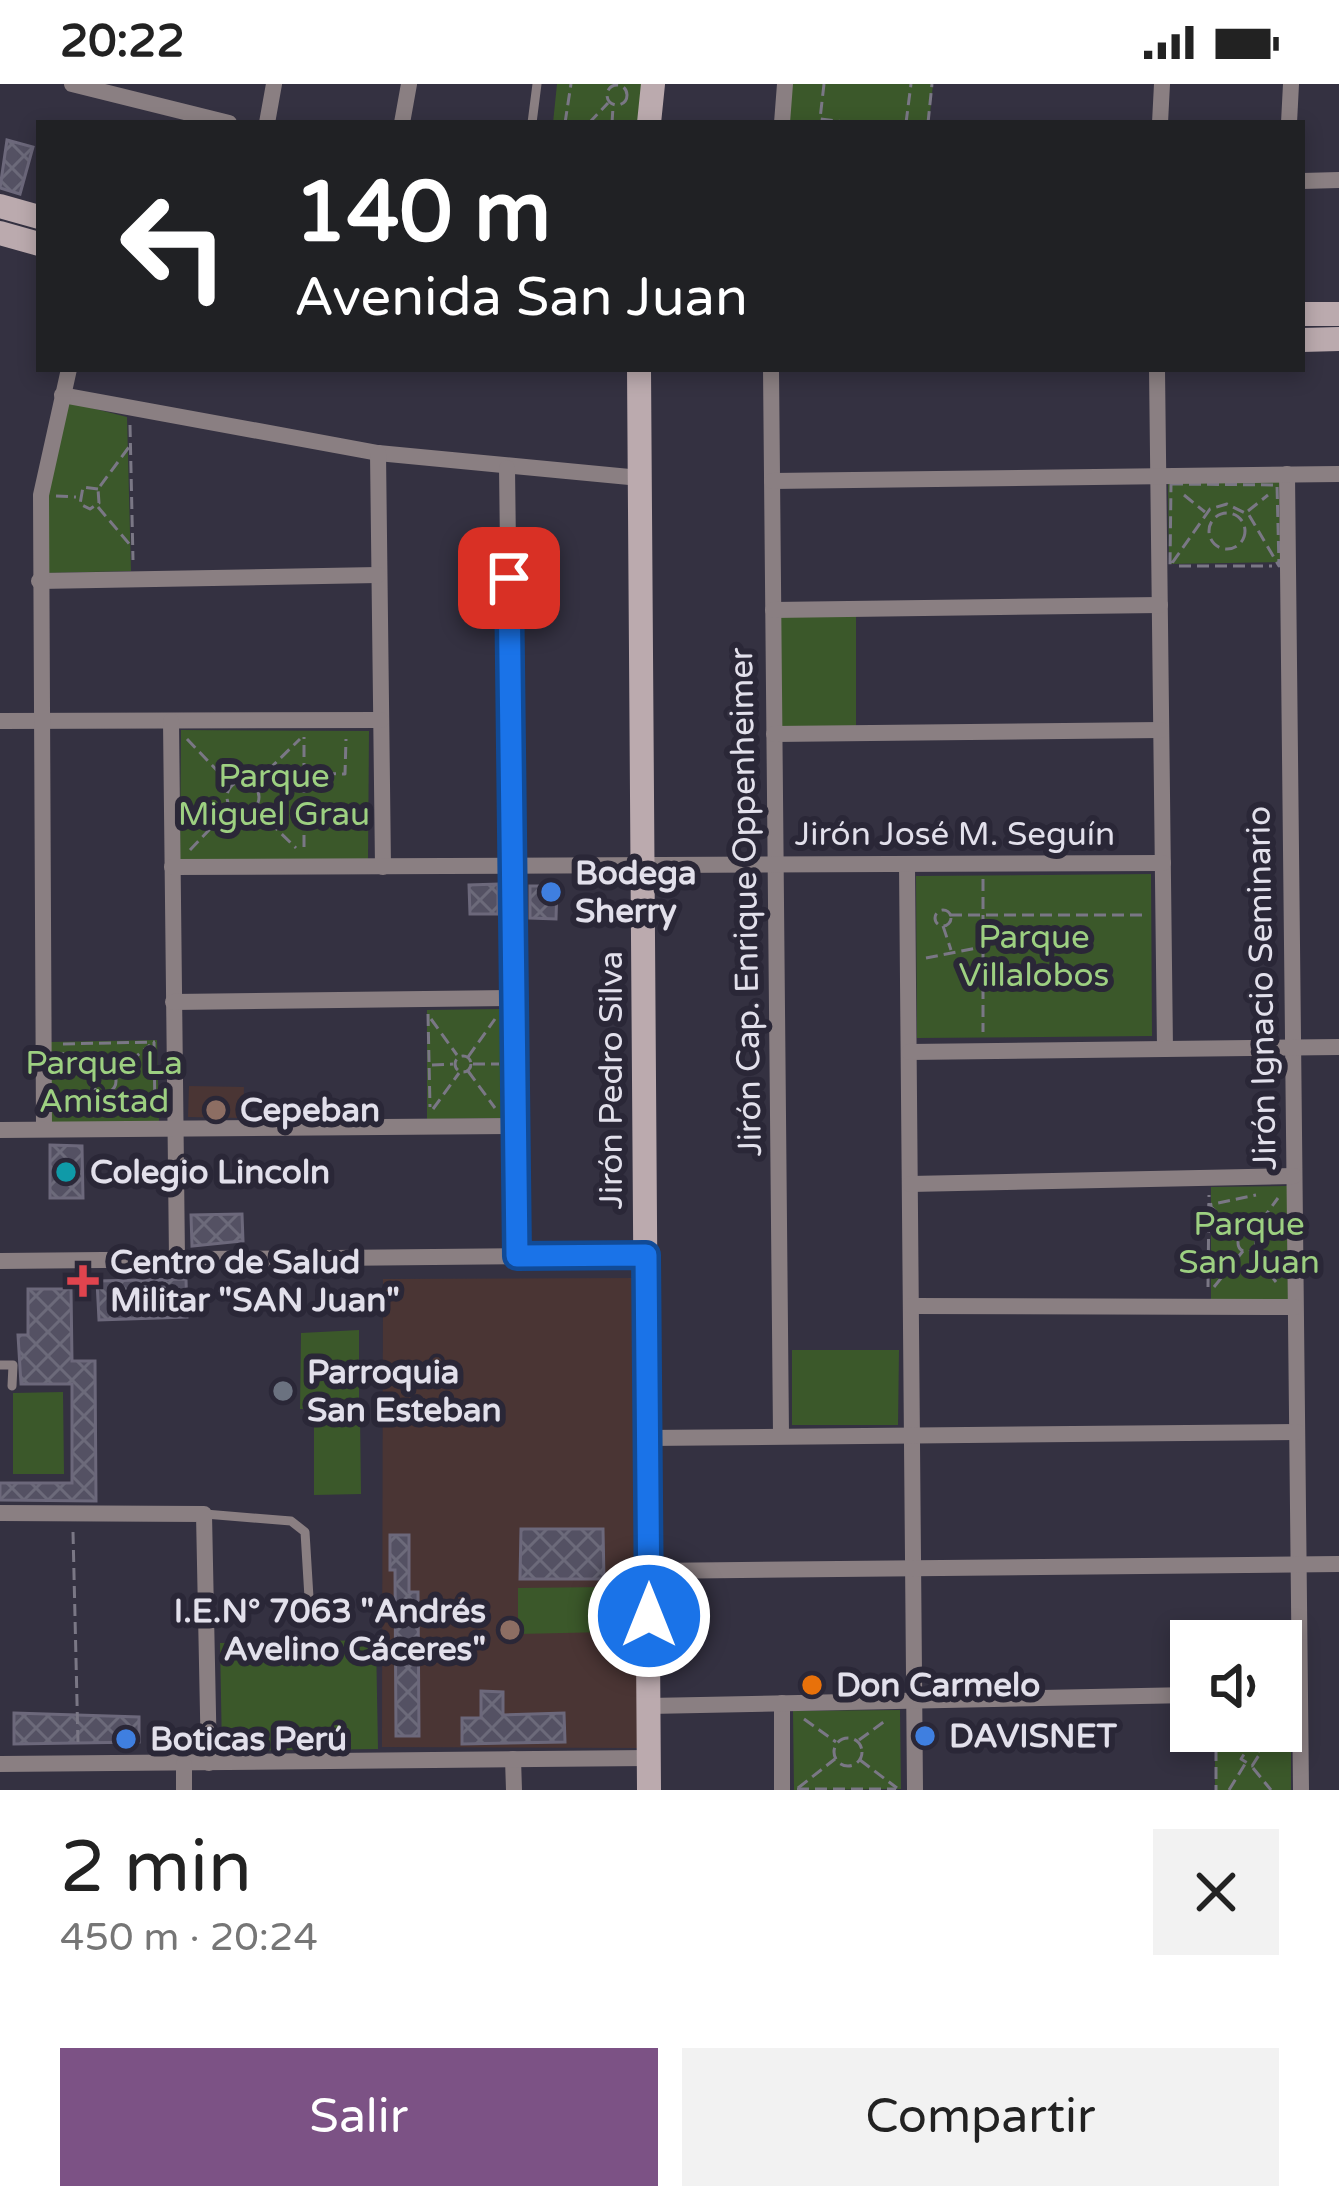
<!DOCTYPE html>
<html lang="es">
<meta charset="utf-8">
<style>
:root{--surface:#fff;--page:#f2f2f2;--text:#222;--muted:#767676;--accent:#7c5285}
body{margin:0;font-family:"Varela Round",sans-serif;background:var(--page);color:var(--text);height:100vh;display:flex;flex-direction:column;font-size:45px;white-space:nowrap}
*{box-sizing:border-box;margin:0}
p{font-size:39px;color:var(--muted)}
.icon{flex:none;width:66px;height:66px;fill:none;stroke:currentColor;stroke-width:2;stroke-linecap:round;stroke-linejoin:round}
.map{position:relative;height:1706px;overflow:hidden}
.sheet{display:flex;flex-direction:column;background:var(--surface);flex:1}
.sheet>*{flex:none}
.top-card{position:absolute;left:36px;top:36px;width:1269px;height:252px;border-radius:0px;box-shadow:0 6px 18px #0003;background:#202124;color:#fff;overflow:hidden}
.fabs{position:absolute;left:1170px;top:1536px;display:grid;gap:24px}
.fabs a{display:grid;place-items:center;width:132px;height:132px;border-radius:0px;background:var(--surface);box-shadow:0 6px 18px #0003;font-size:60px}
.pin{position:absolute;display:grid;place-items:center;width:102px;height:102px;color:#fff;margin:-51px;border-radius:24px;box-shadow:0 6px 18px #0006}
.me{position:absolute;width:132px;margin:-66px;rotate:0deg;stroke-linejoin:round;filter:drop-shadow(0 0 9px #0008)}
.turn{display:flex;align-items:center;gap:42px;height:252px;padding:0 60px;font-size:54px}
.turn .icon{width:156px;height:156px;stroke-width:2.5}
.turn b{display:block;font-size:84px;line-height:102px}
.round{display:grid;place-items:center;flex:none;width:126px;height:126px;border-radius:0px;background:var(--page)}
.head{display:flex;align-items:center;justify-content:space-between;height:204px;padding:0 60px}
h1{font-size:72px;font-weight:600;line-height:90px}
.action{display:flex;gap:24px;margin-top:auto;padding:24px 60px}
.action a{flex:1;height:138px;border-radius:0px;background:var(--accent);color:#fff;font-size:48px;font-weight:600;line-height:138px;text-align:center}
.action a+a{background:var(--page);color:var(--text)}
.status{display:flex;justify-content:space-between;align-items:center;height:84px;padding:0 60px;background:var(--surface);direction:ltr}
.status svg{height:33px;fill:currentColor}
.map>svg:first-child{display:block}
</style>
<div class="status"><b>20:22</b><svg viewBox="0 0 49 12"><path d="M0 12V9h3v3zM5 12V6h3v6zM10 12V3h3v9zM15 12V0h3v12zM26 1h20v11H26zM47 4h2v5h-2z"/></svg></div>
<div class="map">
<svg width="1339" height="1706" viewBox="0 0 1339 1706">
<defs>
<pattern id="building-cross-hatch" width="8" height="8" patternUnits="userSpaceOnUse" patternTransform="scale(3)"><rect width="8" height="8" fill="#545163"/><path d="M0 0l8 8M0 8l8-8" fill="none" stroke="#6c6a7a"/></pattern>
</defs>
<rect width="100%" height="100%" fill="#343141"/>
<!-- education -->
<g fill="#4a3534">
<polygon points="189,1002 244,1003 243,1034 188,1033"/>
<polygon points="637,1194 639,1664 382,1663 383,1195"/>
</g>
<!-- green -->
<g fill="#3b582a">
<polygon points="557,0 642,0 639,39 553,39"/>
<polygon points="790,0 933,0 929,39 788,39"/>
<polygon points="68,318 127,333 131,487 45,489 45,414"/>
<polygon points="1279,398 1280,478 1169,480 1168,399"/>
<polygon points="856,532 856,642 780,643 780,533"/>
<polygon points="181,646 369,647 368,777 180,776"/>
<polygon points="1151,790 1152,952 917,954 916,792"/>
<polygon points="503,925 504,1034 427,1035 427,926"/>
<polygon points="157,956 159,1038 50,1040 49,958"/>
<polygon points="1287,1102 1288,1215 1211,1215 1211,1103"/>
<polygon points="359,1246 359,1325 300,1325 301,1249"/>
<polygon points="792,1266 899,1266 898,1341 792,1341"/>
<polygon points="63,1308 64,1390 13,1390 13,1309"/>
<polygon points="360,1332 361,1410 314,1411 314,1334"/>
<polygon points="608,1503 608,1548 518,1550 518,1504"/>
<polygon points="376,1556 378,1665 222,1667 220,1559"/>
<polygon points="1281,1619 1291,1619 1291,1706 1215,1706 1215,1647 1281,1647"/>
<polygon points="900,1626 901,1705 794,1706 793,1627"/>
</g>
<!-- building -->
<g fill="url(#building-cross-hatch)" stroke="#6c687b" stroke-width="3">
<polygon points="7,56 33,63 20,110 0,104"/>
<polygon points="498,800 498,830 470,830 469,801"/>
<polygon points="530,802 557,802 556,835 530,834"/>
<polygon points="50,1061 82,1062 83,1114 50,1114"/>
<polygon points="242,1130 243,1157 192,1162 191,1131"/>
<polygon points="186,1195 187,1233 99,1236 97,1197"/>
<polygon points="28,1205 71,1205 72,1277 95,1277 96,1417 0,1416 0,1399 72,1399 72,1300 21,1300 18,1251 28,1251"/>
<polygon points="521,1445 603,1445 604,1495 520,1495"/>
<polygon points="390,1451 409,1451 409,1508 418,1508 419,1652 396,1652 395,1486 390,1486"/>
<polygon points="481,1607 503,1608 503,1631 564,1629 565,1658 462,1660 462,1634 481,1634"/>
<polygon points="14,1629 139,1633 139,1658 14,1660"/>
</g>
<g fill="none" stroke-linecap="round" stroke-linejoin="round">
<!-- path -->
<g stroke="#7a7785" stroke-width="3" stroke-dasharray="12 6" stroke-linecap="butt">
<polyline points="824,0 820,35 853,39"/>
<circle cx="617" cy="11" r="10"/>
<polyline points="565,39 571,0"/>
<polyline points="589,39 608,19"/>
<polyline points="612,39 613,23"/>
<polyline points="906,39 911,0"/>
<polyline points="928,39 932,0"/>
<polyline points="130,341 133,476"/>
<polygon points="1171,400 1277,401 1279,482 1249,431 1227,420 1210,425 1170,482"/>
<polyline points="98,405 83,403 80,420 90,425 99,419 98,405 129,363"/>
<polyline points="1184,411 1205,428"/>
<polyline points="56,412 76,413"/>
<polyline points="98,423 131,462"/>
<polyline points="1248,427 1268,411"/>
<circle cx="1227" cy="447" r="18"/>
<polyline points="1179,482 1272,482"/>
<polyline points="187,655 230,700"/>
<polyline points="306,689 345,690 346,655"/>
<circle cx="243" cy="713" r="16"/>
<polyline points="255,699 300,655"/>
<polyline points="256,725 296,764"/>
<polyline points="304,763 304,653"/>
<polyline points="190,766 229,725"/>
<polyline points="983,795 983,948"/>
<circle cx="943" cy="834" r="8"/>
<polyline points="950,831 1143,831"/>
<polyline points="943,842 951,866"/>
<polyline points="926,874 982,863"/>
<polyline points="428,930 430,1023"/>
<polyline points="431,935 457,971"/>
<polyline points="154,958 155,1028"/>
<polyline points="63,960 155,958"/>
<polyline points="62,969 94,991"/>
<circle cx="463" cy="980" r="8"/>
<polyline points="468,973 495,935"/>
<polyline points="473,980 499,980"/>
<polyline points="432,981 453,980"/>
<circle cx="104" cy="997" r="12"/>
<polyline points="468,987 495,1024"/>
<polyline points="116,989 150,961"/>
<polyline points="115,1007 146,1029"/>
<polyline points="433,1025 459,989"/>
<polyline points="63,1029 93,1005"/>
<circle cx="1247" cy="1159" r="9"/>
<polyline points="1242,1151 1209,1121 1256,1111"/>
<polyline points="1251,1151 1278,1114"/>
<polyline points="1251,1166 1276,1198"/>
<polyline points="1208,1203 1209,1111"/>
<polyline points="1214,1203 1243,1167"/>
<polyline points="73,1448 78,1660"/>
<polyline points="804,1635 836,1658"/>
<polyline points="1216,1647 1216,1706"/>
<polyline points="1237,1647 1248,1659"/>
<circle cx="848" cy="1668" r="14"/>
<polyline points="859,1656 885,1637"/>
<polygon points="1250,1661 1261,1668 1252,1682 1241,1675"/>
<polyline points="1256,1663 1269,1647"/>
<polyline points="860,1676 897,1704"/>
<polyline points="1253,1684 1271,1706"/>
<polyline points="798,1704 835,1675"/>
<polyline points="797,1705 896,1705"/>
<polyline points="1229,1706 1245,1680"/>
</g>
<!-- lane -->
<g stroke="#8a7f82" stroke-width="9">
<polyline points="532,39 537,0"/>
<polyline points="0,1281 13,1281 12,1302"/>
<polyline points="205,1430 291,1437 305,1448 310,1530"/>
</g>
<!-- street -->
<g stroke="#8a7f82" stroke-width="16">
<polyline points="72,0 229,39"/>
<polyline points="267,39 274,0"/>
<polyline points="402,39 409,0"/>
<polyline points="782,39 785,0"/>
<polyline points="1160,39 1162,0"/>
<polyline points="1289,39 1291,0"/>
<polyline points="1302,97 1339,96"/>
<polyline points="771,285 781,1351"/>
<polyline points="1157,285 1165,965"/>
<polyline points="62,311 378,369 640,394"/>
<polyline points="378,369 383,783"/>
<polyline points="507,384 517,1172"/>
<polyline points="1287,390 1301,1706"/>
<polyline points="772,397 1339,390"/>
<polyline points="39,497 378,491"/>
<polyline points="773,526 1160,521"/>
<polyline points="0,637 381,636"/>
<polyline points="171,637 177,1175"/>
<polyline points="774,650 1161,646"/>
<polyline points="907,781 915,1706"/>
<polyline points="172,783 1163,779"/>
<polyline points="173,918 512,914"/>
<polyline points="909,968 1339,963"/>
<polyline points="44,1045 41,411 69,285"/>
<polyline points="0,1046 512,1042"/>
<polyline points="910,1100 1294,1092"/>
<polyline points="0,1177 646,1171"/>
<polyline points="911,1222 1295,1223"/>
<polyline points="647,1354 1297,1348"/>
<polyline points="0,1429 204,1430 209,1679"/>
<polyline points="649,1487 1339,1480"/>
<polyline points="1281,1609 1299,1608"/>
<polyline points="782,1619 782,1706"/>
<polyline points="649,1622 1191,1611"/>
<polyline points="513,1675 514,1706"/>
<polyline points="0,1680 649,1674"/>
<polyline points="184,1680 184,1706"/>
</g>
<!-- secondary -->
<g stroke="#bbaaae" stroke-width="24">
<polyline points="649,39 653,0"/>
<polyline points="0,122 39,133"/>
<polyline points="0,149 39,160"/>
<polyline points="1302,230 1339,230"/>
<polyline points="1302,256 1339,255"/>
<polyline points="639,285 649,1706"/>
</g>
</g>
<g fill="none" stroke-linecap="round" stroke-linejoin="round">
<!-- route casing -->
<g stroke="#114b97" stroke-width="30">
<polyline id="route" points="509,494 517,1172 646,1171 649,1532"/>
</g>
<!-- route -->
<use href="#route" stroke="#1a73e8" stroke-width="21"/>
</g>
<!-- markers -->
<g fill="#3f7fe0" stroke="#2a2737" stroke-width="4.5">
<circle cx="551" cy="808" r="12"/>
<circle cx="925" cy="1652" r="12"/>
<circle cx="126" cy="1655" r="12"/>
</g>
<g fill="#8d6e63" stroke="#2a2737" stroke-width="4.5">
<circle cx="216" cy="1026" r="12"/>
<circle cx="510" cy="1546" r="12"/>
</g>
<circle fill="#0f9aa8" stroke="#2a2737" stroke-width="4.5" cx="66" cy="1088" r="12"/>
<path fill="#e0444e" stroke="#2a2737" stroke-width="4.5" d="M77 1179h12v12h12v12h-12v12h-12v-12h-12v-12h12z"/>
<circle fill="#6b7280" stroke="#2a2737" stroke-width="4.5" cx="283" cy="1307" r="12"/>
<circle fill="#e8710a" stroke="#2a2737" stroke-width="4.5" cx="812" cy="1601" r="12"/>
<g text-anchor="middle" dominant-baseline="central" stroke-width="12" stroke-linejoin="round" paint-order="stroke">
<!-- park labels -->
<g font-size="33" fill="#9dd081" stroke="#2a2737">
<text x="274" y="692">Parque<tspan x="274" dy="38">Miguel Grau</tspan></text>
<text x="1034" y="853">Parque<tspan x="1034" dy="38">Villalobos</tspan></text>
<text x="104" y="979">Parque La<tspan x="104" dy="38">Amistad</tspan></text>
<text x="1249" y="1140">Parque<tspan x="1249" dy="38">San Juan</tspan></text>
</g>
<!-- street labels -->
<g font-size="33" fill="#e2e0eb" stroke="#2a2737">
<text x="955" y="750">Jirón José M. Seguín</text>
<text transform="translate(746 818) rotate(-91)">Jirón Cap. Enrique Oppenheimer</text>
<text transform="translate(1262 904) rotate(-91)">Jirón Ignacio Seminario</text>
<text transform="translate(611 996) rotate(-90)">Jirón Pedro Silva</text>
</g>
<!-- poi labels -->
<g font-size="33" font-weight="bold" fill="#e2e0eb" stroke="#2a2737" text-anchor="start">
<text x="575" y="789">Bodega<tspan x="575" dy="38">Sherry</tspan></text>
<text x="240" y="1026">Cepeban</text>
<text x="90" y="1088">Colegio Lincoln</text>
<text x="110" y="1178">Centro de Salud<tspan x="110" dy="38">Militar "SAN Juan"</tspan></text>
<text x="307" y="1288">Parroquia<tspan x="307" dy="38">San Esteban</tspan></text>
<text x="486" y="1527" text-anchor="end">I.E.N° 7063 "Andrés<tspan x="486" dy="38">Avelino Cáceres"</tspan></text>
<text x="836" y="1601">Don Carmelo</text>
<text x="949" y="1652">DAVISNET</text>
<text x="150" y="1655">Boticas Perú</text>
</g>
</g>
</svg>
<div class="fabs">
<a><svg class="icon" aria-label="sound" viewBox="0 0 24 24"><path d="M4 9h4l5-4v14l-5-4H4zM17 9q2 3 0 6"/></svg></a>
</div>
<div class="pin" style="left:509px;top:494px;background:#d93025"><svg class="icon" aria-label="arrive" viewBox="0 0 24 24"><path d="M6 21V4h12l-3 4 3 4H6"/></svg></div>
<svg class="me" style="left:649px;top:1532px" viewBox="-20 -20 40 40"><circle r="17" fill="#1a73e8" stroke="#fff" stroke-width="3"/><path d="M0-11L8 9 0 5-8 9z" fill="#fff"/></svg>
<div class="top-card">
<div class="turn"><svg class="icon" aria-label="left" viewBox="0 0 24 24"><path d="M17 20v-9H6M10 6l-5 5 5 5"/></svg><div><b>140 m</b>Avenida San Juan</div></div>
</div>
</div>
<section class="sheet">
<div class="head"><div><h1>2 min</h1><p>450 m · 20:24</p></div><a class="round"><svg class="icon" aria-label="close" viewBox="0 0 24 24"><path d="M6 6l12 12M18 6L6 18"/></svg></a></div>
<div class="action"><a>Salir</a><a>Compartir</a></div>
</section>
